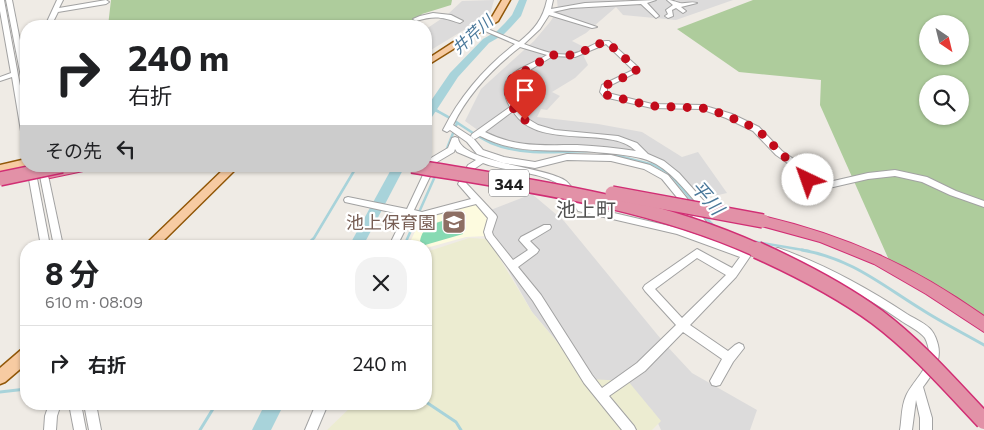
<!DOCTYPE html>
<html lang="ja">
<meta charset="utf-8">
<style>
:root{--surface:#fff;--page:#f2f2f2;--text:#202124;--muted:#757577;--line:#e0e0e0}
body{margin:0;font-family:Commissioner,"Noto Sans JP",sans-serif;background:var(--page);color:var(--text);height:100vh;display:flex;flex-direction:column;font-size:19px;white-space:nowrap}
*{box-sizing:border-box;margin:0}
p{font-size:16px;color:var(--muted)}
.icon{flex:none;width:28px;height:28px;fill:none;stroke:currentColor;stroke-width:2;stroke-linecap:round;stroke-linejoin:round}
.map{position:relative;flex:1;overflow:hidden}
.panel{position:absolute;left:20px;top:240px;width:412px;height:170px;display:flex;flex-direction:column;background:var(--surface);border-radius:20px;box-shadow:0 1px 4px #0004}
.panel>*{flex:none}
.top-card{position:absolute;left:20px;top:20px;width:412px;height:152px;border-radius:20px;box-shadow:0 1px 4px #0004;background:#fff;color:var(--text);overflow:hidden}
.needle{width:32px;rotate:145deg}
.fabs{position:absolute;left:919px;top:15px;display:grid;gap:10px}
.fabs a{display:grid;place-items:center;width:50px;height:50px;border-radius:50%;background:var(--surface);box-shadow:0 1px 4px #0004;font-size:25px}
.pin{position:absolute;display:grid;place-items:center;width:42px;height:42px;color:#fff;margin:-51px -21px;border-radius:50% 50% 50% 0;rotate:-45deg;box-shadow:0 0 5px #0007}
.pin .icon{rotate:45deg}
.me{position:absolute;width:55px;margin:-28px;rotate:318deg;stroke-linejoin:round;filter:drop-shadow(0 0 4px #0008)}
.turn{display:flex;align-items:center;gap:18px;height:105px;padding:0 25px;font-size:22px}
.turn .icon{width:65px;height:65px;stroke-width:2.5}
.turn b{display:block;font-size:35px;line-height:42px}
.then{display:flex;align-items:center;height:48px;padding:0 25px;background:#0003;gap:10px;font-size:19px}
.round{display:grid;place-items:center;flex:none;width:52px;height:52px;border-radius:20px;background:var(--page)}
.headline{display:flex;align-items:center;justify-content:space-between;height:85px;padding:0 25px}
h1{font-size:30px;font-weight:700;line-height:38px}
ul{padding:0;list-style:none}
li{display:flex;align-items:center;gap:15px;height:75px;padding:0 25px;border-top:1px solid var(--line)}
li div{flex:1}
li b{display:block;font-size:19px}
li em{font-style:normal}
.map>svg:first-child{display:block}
</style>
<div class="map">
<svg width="984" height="430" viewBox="0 0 984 430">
<rect width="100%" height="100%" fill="#efebe5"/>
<!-- residential -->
<g fill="#dcdbdb">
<polygon points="494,0 490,14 426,53 426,29 447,15 462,1"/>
<polygon points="557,0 625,0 618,6 645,0 733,0 676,20 623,15 616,7 586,33 572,41 588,49 584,57 588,65 575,78 552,92 560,96 547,110 541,109 537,117 598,124 642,132 682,157 698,152 727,193 714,196 699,196 688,183 640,153 541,148 505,142 479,131 465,121 481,89 534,41 550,22 558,10"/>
<polygon points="532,194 564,221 665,344 692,373 757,410 750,430 661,430 652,410 586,376 532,312 489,236 488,211"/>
</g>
<!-- education -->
<polygon fill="#fdfbdf" points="476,204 481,205 486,211 490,226 487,236 466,237 426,248 426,246 408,246 422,217"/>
<!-- farmland -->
<polygon fill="#ececd1" points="469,238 488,239 532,312 588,379 628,381 661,421 652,430 327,430 354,404 426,404 426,252"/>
<!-- forest -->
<g fill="#aecc9c" fill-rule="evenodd">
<polygon points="98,0 452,0 451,5 422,14 415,26 108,26 111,0"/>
<path d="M753,0H984V319L889,260L820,105L821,80L739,72L677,29ZM928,24H960V56H928ZM928,84H960V116H928Z"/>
</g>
<!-- pitch -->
<path fill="#87dab3" d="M449,219L454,225L460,226L463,234L425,245L420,241C423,225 435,223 449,219Z"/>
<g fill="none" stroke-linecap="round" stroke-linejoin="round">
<!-- stream-far2 -->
<polyline stroke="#a8d3da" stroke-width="2" points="432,108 438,111"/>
<!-- stream-far1 -->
<g stroke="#a8d3da" stroke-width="2.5">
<path d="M435,110C455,119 471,134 491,143C522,156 558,152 590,151"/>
<polyline points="446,151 457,123"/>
<polyline points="603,152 654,165 670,174 695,204"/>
<polyline points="704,216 714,226"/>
<polyline points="751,241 809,251"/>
<polyline points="305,246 314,238 357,166"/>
<polyline points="404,246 436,174"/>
</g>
<!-- stream -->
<g stroke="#a8d3da" stroke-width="3">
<path d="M802,250C852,259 879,283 921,309C941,322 963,333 984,345"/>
<polyline points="0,392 26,389"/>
<polyline points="426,402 456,422 461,430"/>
<polyline points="200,430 216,404"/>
</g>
<!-- river -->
<g fill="#a8d3da" fill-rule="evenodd">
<polygon points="519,0 527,0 521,16 511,27 503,35 489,43 458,77 430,120 426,121 426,108 450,73 483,39 497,31 505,23 512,15"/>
<polygon points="393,166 405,166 363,246 349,246"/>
<polygon points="265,404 284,404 271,430 252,430"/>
</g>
<!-- minor casing -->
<g stroke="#a2a2a2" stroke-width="2">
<g id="minor">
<polygon points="0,0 4,0 26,118 26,140 22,137 12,77 0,81 0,77 11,73 0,11"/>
<polygon points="6,0 12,0 26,71 26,89 23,87"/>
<polygon points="57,0 63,0 59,8 106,0 109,2 106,4 58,12 51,26 45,26"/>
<path d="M547,0H553L551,9L585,3L656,0L647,3L659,16L656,18L641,4L571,8L553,12L597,27L592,28L549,15L540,29L524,44C540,50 562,59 579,52C590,47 598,40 609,41L638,67L639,71L607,87V92L608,93L652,104L702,105L732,114L759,127L782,151L795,160L811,178L815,180L829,182L868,173L895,170L927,177L956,191L984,201V207L950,195L922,182L895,176L868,179L829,188L813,186L805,182L789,164L776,155L753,131L726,118L701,109L652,108L604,97L600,92L602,85L633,70L606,44L575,57L553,56L515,79L511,86V93L514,100L523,116L538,125L555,130L618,136L637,143L648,154L664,161L679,173L711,209L712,211L711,213H705C690,196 676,176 656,164C644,157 630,156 616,154C603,153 590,151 577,151C541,150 514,153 480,136L475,139L472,138L471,136L472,134L510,107C491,73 525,69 547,55L520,47C493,68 468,94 453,125L473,138L483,150L504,157L535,162L567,154L611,155L650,165L668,175L712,229L713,231L712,233H706L662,179L644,169L611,161L567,160L535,168L503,163L477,154L467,142L450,130L447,132L443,130C460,96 485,67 515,44L478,28L483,27L519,42C534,30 543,19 547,0ZM513,111C537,152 610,124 636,151C617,148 597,146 577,145C543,145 517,148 485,132Z"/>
<path d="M667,0C673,0 675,2 680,3C686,4 691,1 697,3L681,7L686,11L683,13L676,8L672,10L673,16L668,18L665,16L668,14L666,10L673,5Z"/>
<path d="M433,13L451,15L463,21L460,23C442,17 435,15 416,21L413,19L420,16Z"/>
<path d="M455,137L458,138C461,163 545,166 566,181C573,187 579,199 584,206L678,228L742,250L743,247H749L751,255L736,277L690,325L728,351L735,345L739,343L743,345L744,348L733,362L720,385L716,386L712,385L710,381L722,359L683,332L645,371L609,396L634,426L636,430H622L584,383L533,301L486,238L484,232L488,218L476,204L422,218L412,216L397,246H389L404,215L345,202L344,200L345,198L348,197L407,209L431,158L448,148L452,138ZM455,149L457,152L476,160L468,165L458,184L471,199L422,212L414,210L437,162L454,152ZM483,163C506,172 540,171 560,185C567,191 573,203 578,211L677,234L740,257L732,268L697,249L645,285L643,288L645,291L676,325L637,363L602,388L592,375L541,295L518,267L537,253L539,250L530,241L550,229L551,227L550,225H544L521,237L519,240L528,250L513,260L493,235L492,232L497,217L496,215L466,183L474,169ZM697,258L726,275L682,318L655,289Z"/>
<polygon points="28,166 34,166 35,168 50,246 41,246 27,168"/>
<polygon points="38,166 46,166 63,246 54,246"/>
<path d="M778,248C824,264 866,287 907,314C915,319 927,324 932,331C935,335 937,341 938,345C942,361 932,375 923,387L932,418V430H920V418L916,400L912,430H900C902,419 901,407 906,396C912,382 929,369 929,353C929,348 927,342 925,338C920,331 907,325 900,320C861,293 820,271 775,255L773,252L775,249Z"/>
<polygon points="49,404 61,404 57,416 56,430 44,430 45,416"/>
<polygon points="69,404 81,404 86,430 74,430"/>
<polygon points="84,404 96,404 101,430 89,430"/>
<polygon points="316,404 328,404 317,430 305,430"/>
</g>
</g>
<!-- major casing -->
<g stroke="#915708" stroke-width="3">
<g id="major">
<polygon points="502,0 510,0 498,21 426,66 426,60 492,17"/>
<polygon points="26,159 27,166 0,173 0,165"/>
<polygon points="227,166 239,166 158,246 145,246 147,243"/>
<polygon points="26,349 26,364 5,382 0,384 0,368 21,350"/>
</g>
</g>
<!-- highway casing -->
<g stroke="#d12e74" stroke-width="2">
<g id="highway">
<polygon points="62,166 94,166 88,170 50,178 45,176 44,173 45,170"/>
<path d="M763,216C848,236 913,266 984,316V332L926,294L874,264L820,242L758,225L756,221L758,217Z"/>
</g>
</g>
<!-- minor -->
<use href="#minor" fill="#fff" fill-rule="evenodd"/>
<!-- major -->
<use href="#major" fill="#f7cba2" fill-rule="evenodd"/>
<!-- highway -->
<use href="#highway" fill="#e291a7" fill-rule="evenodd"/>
<!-- highway-bridge-far1 casing -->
<g stroke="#d12e74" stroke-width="16" stroke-linecap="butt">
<g id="highway-bridge-far1">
<path d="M412,166C531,186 649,201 759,251"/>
<polyline points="0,179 62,166"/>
<polyline points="612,193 763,221"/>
</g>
</g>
<!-- highway-bridge casing -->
<g stroke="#d12e74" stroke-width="19" stroke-linecap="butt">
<path id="highway-bridge" d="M757,250C799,269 840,290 877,317C917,347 950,385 984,421"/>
</g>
<!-- highway-bridge-far1 -->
<use href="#highway-bridge-far1" stroke="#e291a7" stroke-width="13"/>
<!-- highway-bridge -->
<use href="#highway-bridge" stroke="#e291a7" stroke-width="16"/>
</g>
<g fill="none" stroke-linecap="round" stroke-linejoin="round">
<!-- route -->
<polyline stroke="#c20b1b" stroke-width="9" stroke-dasharray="0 16.2" points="525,120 513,108 507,88 510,80 551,55 573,55 581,53 594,45 607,42 636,68 636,72 604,86 603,92 606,95 652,106 702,108 712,110 747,124 762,134 808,180"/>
</g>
<!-- icons -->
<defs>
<g id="school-square" transform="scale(1.25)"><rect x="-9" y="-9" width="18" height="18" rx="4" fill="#8d6e63" stroke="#fff"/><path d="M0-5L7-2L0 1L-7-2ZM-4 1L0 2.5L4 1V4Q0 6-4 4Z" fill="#fff"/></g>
</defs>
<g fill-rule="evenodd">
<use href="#school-square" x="454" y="222"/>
</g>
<g text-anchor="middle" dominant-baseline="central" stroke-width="4.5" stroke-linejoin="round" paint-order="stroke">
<!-- far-water labels -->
<g font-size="16" font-style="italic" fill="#4a789a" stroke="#fff">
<text transform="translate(472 34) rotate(-42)">井芹川</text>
</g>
<!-- shield labels -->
<rect fill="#fff" stroke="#626262" stroke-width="1" x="489" y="169.5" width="40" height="27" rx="4"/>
<g font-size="16" font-weight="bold" fill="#1e1e1e">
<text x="509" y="183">344</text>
</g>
<!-- education labels -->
<g font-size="18" fill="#785e54" stroke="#fff" text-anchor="end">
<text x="436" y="222">池上保育園</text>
</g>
<!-- water labels -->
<g font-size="19" font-style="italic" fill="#4a789a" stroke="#fff">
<text transform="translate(708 197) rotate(49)">平川</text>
</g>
<!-- quarter labels -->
<g font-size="20" fill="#515151" stroke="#fff">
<text x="586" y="209">池上町</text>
</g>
</g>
</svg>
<div class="fabs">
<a><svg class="needle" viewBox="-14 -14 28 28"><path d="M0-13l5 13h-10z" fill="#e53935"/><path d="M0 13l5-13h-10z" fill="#757577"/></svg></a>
<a><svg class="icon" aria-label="search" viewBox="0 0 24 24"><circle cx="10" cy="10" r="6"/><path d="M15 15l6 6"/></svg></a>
</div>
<div class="pin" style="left:525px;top:120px;background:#d93025"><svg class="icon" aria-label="arrive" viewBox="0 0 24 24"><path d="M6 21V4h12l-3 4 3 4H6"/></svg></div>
<svg class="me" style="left:808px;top:180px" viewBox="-20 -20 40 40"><circle r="19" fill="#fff"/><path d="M0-13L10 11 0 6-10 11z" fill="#c20b1b"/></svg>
<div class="top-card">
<div class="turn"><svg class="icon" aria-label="right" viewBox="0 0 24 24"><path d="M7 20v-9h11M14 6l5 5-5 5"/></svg><div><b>240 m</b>右折</div></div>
<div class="then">その先<svg class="icon" aria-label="left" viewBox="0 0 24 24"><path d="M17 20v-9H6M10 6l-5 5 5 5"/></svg></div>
</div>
<section class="panel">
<div class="headline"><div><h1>8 分</h1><p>610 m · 08:09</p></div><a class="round"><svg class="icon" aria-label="close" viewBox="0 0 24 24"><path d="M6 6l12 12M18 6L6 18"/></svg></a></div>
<ul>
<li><svg class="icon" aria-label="right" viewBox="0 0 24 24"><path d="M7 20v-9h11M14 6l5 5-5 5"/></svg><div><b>右折</b></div><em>240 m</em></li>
</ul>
</section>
</div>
